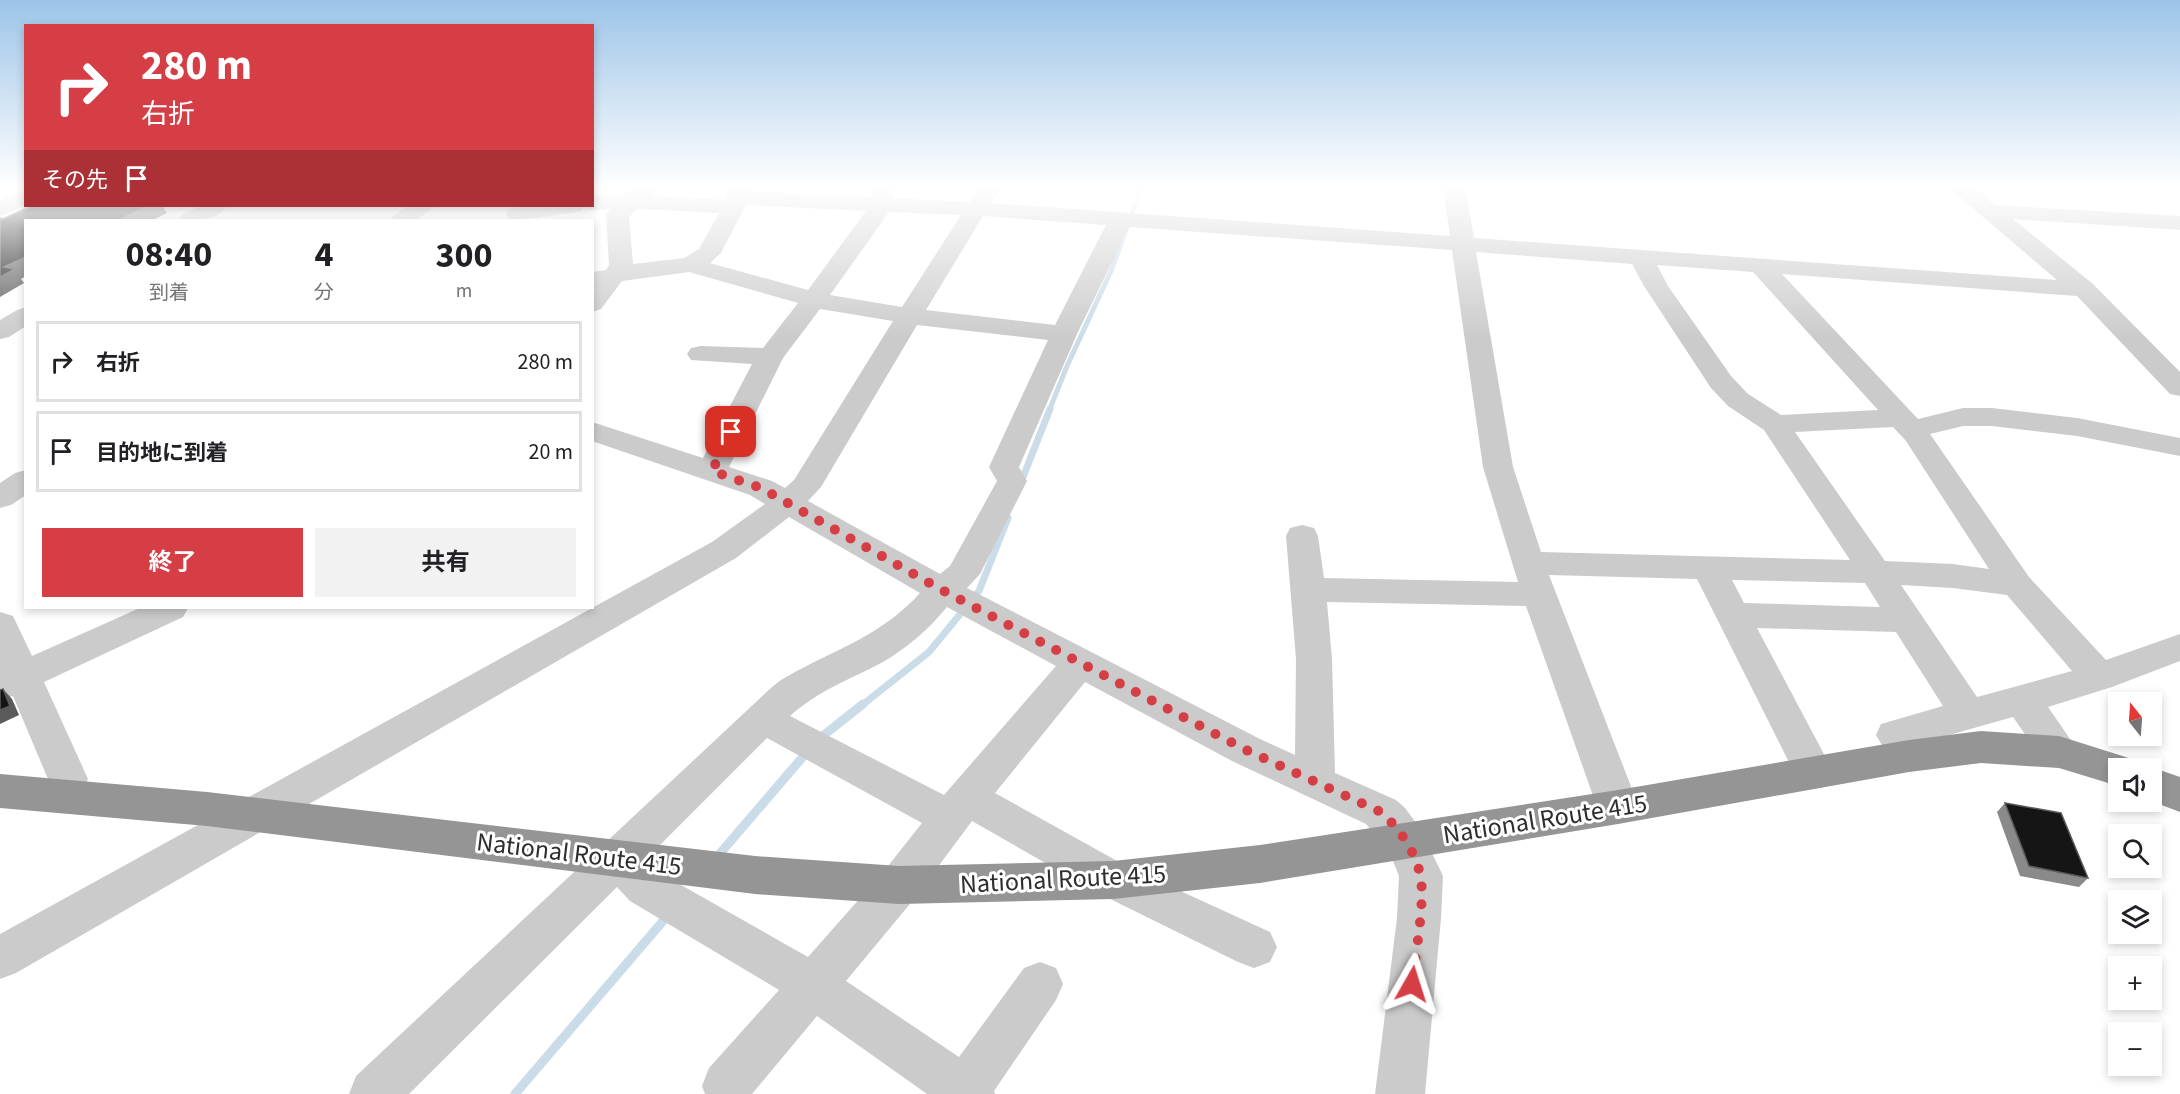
<!DOCTYPE html>
<html lang="ja">
<meta charset="utf-8">
<style>
:root{--surface:#fff;--page:#f2f2f2;--text:#202124;--muted:#757577;--line:#e0e0e0;--accent:#d63e45}
body{margin:0;font-family:"Source Sans 3","Noto Sans JP",sans-serif;background:var(--page);color:var(--text);height:100vh;display:flex;flex-direction:column;font-size:22px;white-space:nowrap}
*{box-sizing:border-box;margin:0}
p{font-size:20px;color:var(--muted)}
.icon{flex:none;width:33px;height:33px;fill:none;stroke:currentColor;stroke-width:2;stroke-linecap:round;stroke-linejoin:round}
.map{position:relative;flex:1;overflow:hidden}
.details{position:absolute;left:24px;top:219px;width:570px;height:390px;display:flex;flex-direction:column;background:var(--surface);border-radius:0px;box-shadow:0 3px 9px #0003}
.details>*{flex:none}
.guide{position:absolute;left:24px;top:24px;width:570px;height:183px;border-radius:0px;box-shadow:0 3px 9px #0003;background:#d63e45;color:#fff;overflow:hidden}
.needle{width:39px;rotate:343deg}
.tools{position:absolute;left:2108px;top:692px;display:grid;gap:12px}
.tools a{display:grid;place-items:center;width:54px;height:54px;border-radius:0px;background:var(--surface);box-shadow:0 3px 9px #0003;font-size:30px}
.pin{position:absolute;display:grid;place-items:center;width:51px;height:51px;color:#fff;margin:-26px;border-radius:12px;box-shadow:0 3px 9px #0006}
.me{position:absolute;width:66px;margin:-33px;rotate:6deg;stroke-linejoin:round;filter:drop-shadow(0 0 4px #0008)}
.turn{display:flex;align-items:center;gap:21px;height:126px;padding:0 18px;font-size:27px}
.turn .icon{width:78px;height:78px;stroke-width:2.5}
.turn b{display:block;font-size:42px;line-height:51px}
.then{display:flex;align-items:center;height:57px;padding:0 18px;background:#0003;gap:12px;font-size:22px}
.eta{display:flex;justify-content:space-evenly;align-items:center;height:102px;text-align:center}
.eta b{font-size:36px;font-weight:700;line-height:42px}
.primary-button{display:flex;gap:12px;margin-top:auto;padding:12px 18px}
.primary-button a{flex:1;height:69px;border-radius:0px;background:var(--accent);color:#fff;font-size:24px;font-weight:700;line-height:69px;text-align:center}
.primary-button a+a{background:var(--page);color:var(--text)}
ul{padding:0;list-style:none}
li{display:flex;align-items:center;gap:18px;height:81px;margin:0 12px 9px;padding:0 6px;border:3px solid var(--line);border-radius:0px}
li div{flex:1}
li b{display:block;font-size:22px}
li em{font-style:normal}
.map>svg:first-child{display:block}
</style>
<div class="map">
<svg width="2180" height="1094" viewBox="0 0 2180 1094">
<rect width="100%" height="100%" fill="#fff"/>
<g fill="none" stroke-linecap="round" stroke-linejoin="round">
<!-- stream-far2 -->
<polyline stroke="#cadce8" stroke-width="5" points="1049,411 1067,366 1111,271 1142,186"/>
<!-- stream-far1 -->
<g stroke="#cadce8" stroke-width="7">
<polyline points="1021,482 1050,409"/>
<polyline points="973,598 979,591 1008,518"/>
<polyline points="861,706 929,652 966,607"/>
</g>
<!-- stream -->
<g stroke="#cadce8" stroke-width="9">
<polyline points="819,739 863,704"/>
<polyline points="717,857 807,752"/>
<polyline points="515,1094 669,914"/>
</g>
<!-- minor -->
<g fill="#cbcbcb" fill-rule="evenodd">
<path d="M636,186H660L651,196L726,200L730,186H752L751,192L871,197L872,186H894L893,198L970,202L980,186H1002L991,203L1450,236L1443,186H1465L1474,238L2057,280L1947,186H1971L1995,205L2180,216V230L2013,219L2093,284L2180,372V396L2170,394L2077,296L1782,274L1918,419L1963,408H1992L2077,418L2180,438V456L2077,436L1992,426H1963L1930,434L2029,577L2106,660L2180,634V661L2112,687L2048,707L2079,752L2073,763L2059,768L2045,763L2013,717L1921,743L1929,756L1923,767L1909,772L1895,767L1876,735L1881,724L1943,706L1896,632L1757,628L1834,773L1828,784L1814,789L1800,784L1697,579L1549,575L1639,807L1633,819L1618,824L1603,819L1597,807L1526,606L1327,602L1332,659L1335,773L1396,800L1405,808L1420,828L1443,876L1441,918L1425,1094H1375L1397,918L1399,876L1389,851L1366,824L1232,761L1085,682L995,793L1128,867L1270,932L1277,947L1270,962L1254,968L1238,962L1098,893L972,821L914,899L846,981L959,1057L1024,968L1040,962L1056,968L1063,984L1056,1000L994,1091L995,1094H927L817,1016L752,1094H705L702,1086L709,1068L779,990L630,901L617,887L409,1094H349L356,1076L757,701C766,693 775,683 786,677C835,649 880,637 920,593L789,517L736,558L16,973L0,979V934L712,542L765,504L750,495L592,441V422L703,458L752,364L691,360L687,354L691,348L701,346L763,348L798,303L689,272L622,281L601,309L592,312V272L606,270L609,265L606,215L610,209L592,210L584,207L581,211L573,213L519,220L509,219L506,214L509,209L529,206H592V196L625,195ZM746,205L866,211L808,290L710,263L721,253ZM637,209L719,213L699,249L684,258L633,264L629,217ZM889,212L961,215L902,307L830,295ZM983,216L1106,225L1055,325L926,310ZM1129,227L1452,250L1483,467L1518,582L1324,578L1318,536L1314,528L1302,525L1290,528L1286,536L1296,659L1295,755L1260,739L967,588L980,574L1027,481L1019,467L1077,334ZM1476,252L1632,264L1644,286L1711,388L1728,406L1764,430L1850,560L1541,552L1513,467ZM1657,265L1753,272L1878,410L1781,415L1748,394L1731,376L1668,286ZM820,309L893,321L794,480L785,488L772,481L729,467L783,358ZM917,325L1048,340L989,467L997,481L950,566L940,574L808,501L821,487ZM1893,427L1906,441L1989,569L1953,564L1885,561L1795,432ZM1732,580L1865,583L1880,607L1744,603ZM1901,585L1953,588L2007,595L2072,671L1977,697ZM947,607L1056,666L944,795L790,716C819,690 849,680 883,662C907,648 929,629 947,607ZM767,738L922,823L884,871L808,957L660,873L646,859Z"/>
<polygon points="26,190 26,206 0,216 0,201"/>
<path d="M200,206H227C216,222 196,220 179,220L182,215Z"/>
<polygon points="409,206 435,206 417,220 391,220 394,215"/>
<polygon points="26,307 26,326 9,337 0,339 0,320 17,310"/>
<polygon points="26,470 26,495 11,505 0,508 0,483 15,473"/>
<polygon points="140,608 188,608 183,617 44,682 88,779 75,808 61,813 47,808 41,796 48,779 13,696 0,700 0,612 13,616 32,656"/>
</g>
<!-- highway -->
<g fill="#959595" fill-rule="evenodd">
<polygon points="1981,731 2059,736 2132,759 2137,768 2118,768 2118,786 2059,768 1981,763 1909,772 1618,824 1260,883 1113,899 899,904 755,894 207,826 0,808 0,774 207,792 755,856 899,866 1113,861 1260,845 1618,790 1909,740"/>
<polygon points="2151,767 2180,777 2180,812 2151,801 2151,768 2147,768"/>
</g>
</g>
<!-- wall -->
<polygon fill="#8a8a8a" points="2005,803 2088,878 2079,887 2020,876 1997,812"/>
<!-- shaded-wall -->
<g fill="#5b5b5b">
<polygon points="147,206 162,206 167,213 153,220 119,220"/>
<polygon points="26,257 26,276 21,279 24,283 0,297 0,277 4,267"/>
<polygon points="3,689 12,699 19,715 0,724 0,710"/>
</g>
<!-- building -->
<g fill="#151515" stroke="#5b5b5b" stroke-width="1.5">
<polygon points="30,206 147,206 119,220 26,220 26,257 4,267 15,269 0,277 0,218 3,219"/>
<polygon points="3,689 10,706 0,710 0,690"/>
<polygon points="2005,803 2061,813 2088,878 2029,866"/>
</g>
<!-- sky -->
<linearGradient id="sky" x2="0" y2="1"><stop stop-color="#9cc4e8"/><stop offset="0.55" stop-color="#fff"/><stop offset="1" stop-color="#fff" stop-opacity="0"/></linearGradient>
<rect width="2180" height="339" fill="url(#sky)"/>
<g fill="none" stroke-linecap="round" stroke-linejoin="round">
<!-- route -->
<path stroke="#d63e45" stroke-width="10" stroke-dasharray="0 18" d="M731,432L712,471L761,488L942,590L1246,750L1381,812C1398,827 1415,851 1420,874C1426,899 1415,957 1412,984"/>
</g>
<g text-anchor="middle" dominant-baseline="central" stroke-width="6" stroke-linejoin="round" paint-order="stroke">
<!-- near-street labels -->
<g font-size="26" fill="#2e2e2e" stroke="#fff">
<text transform="translate(1545 819) rotate(-9)">National Route 415</text>
<text transform="translate(579 854) rotate(7)">National Route 415</text>
<text transform="translate(1063 879) rotate(-3)">National Route 415</text>
</g>
</g>
</svg>
<div class="tools">
<a><svg class="needle" viewBox="-14 -14 28 28"><path d="M0-13l5 13h-10z" fill="#e53935"/><path d="M0 13l5-13h-10z" fill="#757577"/></svg></a>
<a><svg class="icon" aria-label="sound" viewBox="0 0 24 24"><path d="M4 9h4l5-4v14l-5-4H4zM17 9q2 3 0 6"/></svg></a>
<a><svg class="icon" aria-label="search" viewBox="0 0 24 24"><circle cx="10" cy="10" r="6"/><path d="M15 15l6 6"/></svg></a>
<a><svg class="icon" aria-label="layers" viewBox="0 0 24 24"><path d="M12 4l9 5-9 5-9-5zM3 14l9 5 9-5"/></svg></a>
<a>+</a>
<a>−</a>
</div>
<div class="pin" style="left:731px;top:432px;background:#d93025"><svg class="icon" aria-label="arrive" viewBox="0 0 24 24"><path d="M6 21V4h12l-3 4 3 4H6"/></svg></div>
<svg class="me" style="left:1412px;top:984px" viewBox="-20 -20 40 40"><path d="M0-17L14 15 0 8-14 15z" fill="#d63e45" stroke="#fff" stroke-width="4"/></svg>
<div class="guide">
<div class="turn"><svg class="icon" aria-label="right" viewBox="0 0 24 24"><path d="M7 20v-9h11M14 6l5 5-5 5"/></svg><div><b>280 m</b>右折</div></div>
<div class="then">その先<svg class="icon" aria-label="arrive" viewBox="0 0 24 24"><path d="M6 21V4h12l-3 4 3 4H6"/></svg></div>
</div>
<section class="details">
<div class="eta">
<div><b>08:40</b><p>到着</p></div>
<div><b>4</b><p>分</p></div>
<div><b>300</b><p>m</p></div>
</div>
<ul>
<li><svg class="icon" aria-label="right" viewBox="0 0 24 24"><path d="M7 20v-9h11M14 6l5 5-5 5"/></svg><div><b>右折</b></div><em>280 m</em></li>
<li><svg class="icon" aria-label="arrive" viewBox="0 0 24 24"><path d="M6 21V4h12l-3 4 3 4H6"/></svg><div><b>目的地に到着</b></div><em>20 m</em></li>
</ul>
<div class="primary-button"><a>終了</a><a>共有</a></div>
</section>
</div>
